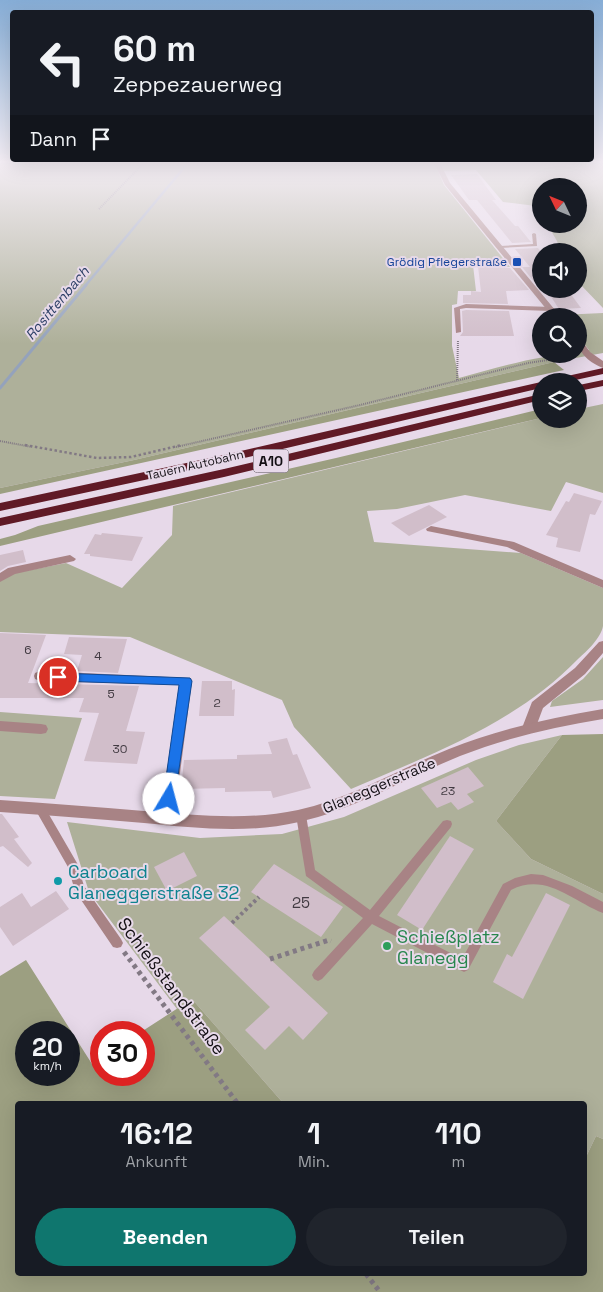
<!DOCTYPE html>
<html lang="de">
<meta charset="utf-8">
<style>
:root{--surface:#171b24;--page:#20242c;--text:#f1f3f6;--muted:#9ea1a6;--accent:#0f766e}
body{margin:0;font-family:"Space Grotesk",sans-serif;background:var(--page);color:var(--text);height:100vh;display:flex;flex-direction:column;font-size:19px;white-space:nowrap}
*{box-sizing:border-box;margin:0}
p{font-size:16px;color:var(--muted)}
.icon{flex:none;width:28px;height:28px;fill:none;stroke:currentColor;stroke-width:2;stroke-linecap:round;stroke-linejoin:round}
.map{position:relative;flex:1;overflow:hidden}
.sheet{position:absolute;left:15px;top:1101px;width:572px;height:175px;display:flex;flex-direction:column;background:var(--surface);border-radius:5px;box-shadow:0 5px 20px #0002}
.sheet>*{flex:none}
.banner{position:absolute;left:10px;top:10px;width:584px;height:152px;border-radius:5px;box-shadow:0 5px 20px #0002;background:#171b24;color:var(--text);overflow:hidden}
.needle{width:32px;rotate:313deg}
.fabs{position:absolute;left:532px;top:178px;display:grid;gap:10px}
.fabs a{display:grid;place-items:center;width:55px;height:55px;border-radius:50%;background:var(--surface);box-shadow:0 5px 20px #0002;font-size:25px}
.speed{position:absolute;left:15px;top:1021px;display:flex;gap:10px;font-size:25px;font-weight:700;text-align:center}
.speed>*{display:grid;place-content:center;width:65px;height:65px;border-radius:50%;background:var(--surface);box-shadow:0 5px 20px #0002;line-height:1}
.speed small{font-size:12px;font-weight:400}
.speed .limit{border:8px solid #d22;background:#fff;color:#111}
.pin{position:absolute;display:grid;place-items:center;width:42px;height:42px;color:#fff;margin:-21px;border:2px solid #fff;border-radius:50%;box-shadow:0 1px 5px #0007}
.me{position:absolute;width:55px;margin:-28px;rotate:8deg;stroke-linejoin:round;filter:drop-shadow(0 0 4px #0008)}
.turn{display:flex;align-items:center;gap:18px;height:105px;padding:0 20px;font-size:22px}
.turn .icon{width:65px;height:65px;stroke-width:2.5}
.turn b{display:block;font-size:35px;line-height:42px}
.then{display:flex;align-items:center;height:48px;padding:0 20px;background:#0003;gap:10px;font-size:19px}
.eta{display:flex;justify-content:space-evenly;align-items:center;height:85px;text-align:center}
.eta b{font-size:30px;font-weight:700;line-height:35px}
.cta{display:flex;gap:10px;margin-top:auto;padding:10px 20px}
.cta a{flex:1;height:58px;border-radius:30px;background:var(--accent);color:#fff;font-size:20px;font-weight:700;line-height:58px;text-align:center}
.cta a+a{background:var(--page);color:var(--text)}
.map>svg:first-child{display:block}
</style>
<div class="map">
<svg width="603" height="1292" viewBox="0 0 603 1292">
<rect width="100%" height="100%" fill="#e7d9e9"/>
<!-- green -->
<g fill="#aeb09a">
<path d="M0,163H603V308L579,283V251H560L557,241L547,224H579V186H541V215L536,206L503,202L476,170L438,171L444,185L510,267L473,265L476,291H458L457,304L452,305V346L459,378C498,368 539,354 579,354V352L589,350L579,337V316L560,315L603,313V353L554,362L134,460L0,488Z"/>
<path d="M603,404V493L566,482L551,511L465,495L397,509L367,511L374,542L521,553L603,588C603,600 603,614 603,626C601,638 587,651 578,659C515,724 432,754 351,789L294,727L282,700L130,637L0,632V576L66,563L122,588L172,535L173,506L541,418L579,419V409Z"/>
<polygon points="603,657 603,700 550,707 552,701 583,679"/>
<polygon points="0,712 82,718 55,799 0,796"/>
<polygon points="562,735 496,821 531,859 603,894 603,1139 596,1136 585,1159 585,1104 284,1104 192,999 177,1009 89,892 67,822 200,838 282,834 344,817 476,760 519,745"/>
</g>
<!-- forest -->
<g fill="#9c9f81" fill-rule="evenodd">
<polygon points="554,362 564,370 0,494 0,488 134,460"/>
<polygon points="541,409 541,418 0,546 0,539 15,535 38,526 336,458"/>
<polygon points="603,734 603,894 531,859 496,821 562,735"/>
<path d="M26,960L92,1064L101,1058V1075H144V1032H141L192,999L284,1104H18V1274H585V1159L596,1136L603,1139V1292H0V976ZM69,1032V1075H26V1032Z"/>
</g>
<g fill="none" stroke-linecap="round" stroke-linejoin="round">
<!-- stream-far1 -->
<polyline stroke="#94a2bc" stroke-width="2.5" points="85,286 188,163"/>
<!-- stream -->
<polyline stroke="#94a2bc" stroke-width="3" points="0,388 86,285"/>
</g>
<!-- building -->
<g fill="#d1beca">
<polygon points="477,174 496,200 492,200 515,226 518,226 531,242 512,243 477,200 469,200 451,175"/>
<polygon points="538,248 541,252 541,290 522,267 530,267 515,249"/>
<polygon points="478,266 510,268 529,290 506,291 508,304 463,303 463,295 471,295 471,291 481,292"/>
<polygon points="546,289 567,289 581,308 559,309"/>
<polygon points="466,310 509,311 514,336 460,336 463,332 462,311"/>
<polygon points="574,493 602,501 595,515 590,514 580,552 556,547 558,538 546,535 566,501 569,502"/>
<polygon points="429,505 447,517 409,536 391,523"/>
<polygon points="102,533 143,537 132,561 90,556 90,554 84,554 95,534 101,535"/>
<polygon points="23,550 26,562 8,566 0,571 0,555"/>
<polygon points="0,633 46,635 28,683 139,686 126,731 145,732 137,764 84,761 99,713 79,712 84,698 0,698"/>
<polygon points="69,637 127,639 118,673 77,671 82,655 64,654"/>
<polygon points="202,681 232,681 232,690 235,689 234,716 199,716"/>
<polygon points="287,738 293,755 297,754 311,788 273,798 271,791 225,792 225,788 181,789 184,760 237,759 237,755 272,754 268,742"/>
<polygon points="468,767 484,786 467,794 474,802 458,810 451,802 437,808 421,788"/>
<polygon points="0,814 2,814 19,837 14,839 32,863 28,867 3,846 0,847"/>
<polygon points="450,836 474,849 422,930 397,915"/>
<polygon points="184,852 197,876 167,891 154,867"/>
<polygon points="274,864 343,907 321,937 251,892"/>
<polygon points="56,891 69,909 13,946 0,927 0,907 22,893 31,907"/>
<polygon points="546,893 570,905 523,999 493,982 507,954 512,957"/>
<polygon points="224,916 328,1013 303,1040 289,1026 265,1050 245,1030 270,1007 199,938"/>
</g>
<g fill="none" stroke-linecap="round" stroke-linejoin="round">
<!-- path-far3 -->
<g stroke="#827984" stroke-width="2" stroke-dasharray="1 1" stroke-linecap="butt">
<polyline points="99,209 144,163"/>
<polyline points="457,380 458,340"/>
<polyline points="0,441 32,447"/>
<polyline points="176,447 360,405 528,363 575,356"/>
</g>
<!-- path-far2 -->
<polyline stroke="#827984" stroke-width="2.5" stroke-dasharray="2.5 2.5" stroke-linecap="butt" points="25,445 97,458 131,457 182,445"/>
<!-- path-far1 -->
<polyline stroke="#827984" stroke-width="4" stroke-dasharray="3 3" stroke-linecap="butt" points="232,923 259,897"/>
<!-- path -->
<g stroke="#827984" stroke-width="5" stroke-dasharray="4 4" stroke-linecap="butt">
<polyline points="124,952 238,1104"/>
<polyline points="270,959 329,940 331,941"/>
<polyline points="366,1274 380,1292"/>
</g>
<!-- service -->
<g fill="#a88385" fill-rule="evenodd">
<polygon points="534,233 536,234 537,246 500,248 498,247 500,246 533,244 532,234"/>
<polygon points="466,304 551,307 554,309 551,311 466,308 460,309 461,332 456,333 454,308"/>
<polygon points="40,805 44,806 77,863 84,886 121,939 123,943 121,947 117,948 113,947 75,891 68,867 35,809 36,806"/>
<path d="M301,811L305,812L306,815L315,870L370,910L443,821L447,820L451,821L452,824L451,827L379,916L462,959L503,884L515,878L531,874L543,875L572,886L603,902V913C572,901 546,872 511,890L468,970L464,972L460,970L372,924L322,979L318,981L314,979L312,975L314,971L363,918L306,876L296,815L297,812Z"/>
</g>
<!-- minor -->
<g fill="#a88385" fill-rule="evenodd">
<polygon points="434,163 440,163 450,183 560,316 552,316 445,185"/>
<path d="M579,341H582L590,352L603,361V368C591,363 578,354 579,341Z"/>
<polygon points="431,526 514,542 603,580 603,588 507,547 427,531 426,529"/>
<polygon points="70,555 76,559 74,561 15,574 0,582 0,573 8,568"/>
<polygon points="603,641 603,653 585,674 543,708 534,732 529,733 524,732 522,728 532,702 575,668 599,642"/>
<polygon points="40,671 191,678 192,681 174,819 172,823 167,825 162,823 160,819 179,685 40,681 35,679 34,676 35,673"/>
<polygon points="0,721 41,724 46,725 48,729 46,733 41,734 0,731"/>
</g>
<!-- tertiary -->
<path fill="#a88385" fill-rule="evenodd" d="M603,709V719C554,727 506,738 460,756C406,778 356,809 299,822C248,834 195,828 144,823C96,819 48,815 0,812V800C48,803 96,807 144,811C195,815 247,821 298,810C352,798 399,769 449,749C499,729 551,718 603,709Z"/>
<!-- motorway -->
<g fill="#601a26" fill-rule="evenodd">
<polygon points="603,368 603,374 571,381 553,381 554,379"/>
<polygon points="603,380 603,386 579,391 579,385"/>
<polygon points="541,382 541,388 219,464 0,511 0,503 219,456"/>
<polygon points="541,394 541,400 224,477 0,526 0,518 224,469"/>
</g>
</g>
<!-- sky -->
<linearGradient id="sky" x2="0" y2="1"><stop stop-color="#86add6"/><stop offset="0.47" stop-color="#f4eef5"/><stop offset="1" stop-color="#f4eef5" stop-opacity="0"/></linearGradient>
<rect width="603" height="344" fill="url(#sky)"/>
<!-- route -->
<polygon fill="#1a73e8" stroke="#114b97" points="58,673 190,678 192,681 174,803 169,805 165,803 163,799 179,685 58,681 52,677"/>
<!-- markers -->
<rect fill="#1a4fb4" stroke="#e7d9e9" stroke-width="2" x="512" y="257" width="10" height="10" rx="2.5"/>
<circle fill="#0f9aa8" stroke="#e7d9e9" stroke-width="2" cx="58" cy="881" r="5"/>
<circle fill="#2e9e5b" stroke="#e7d9e9" stroke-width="2" cx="387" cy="946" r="5"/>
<g text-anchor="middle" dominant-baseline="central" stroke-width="4" stroke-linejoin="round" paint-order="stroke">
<!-- far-transit labels -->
<g font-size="12" fill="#164399" stroke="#e7d9e9" text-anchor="end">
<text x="507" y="262">Grödig Pflegerstraße</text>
</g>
<!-- far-street labels -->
<g font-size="12" fill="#130f14" stroke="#e7d9e9">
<text transform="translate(195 465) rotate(-13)">Tauern Autobahn</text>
</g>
<!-- number labels -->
<g font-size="12" fill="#423b42">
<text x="28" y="650">6</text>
<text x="98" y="656">4</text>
<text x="111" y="694">5</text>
<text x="217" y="703">2</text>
<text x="120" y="749">30</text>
<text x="448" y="791">23</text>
</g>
<!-- far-water labels -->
<g font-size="14" font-style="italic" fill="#2c3f66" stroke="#e7d9e9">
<text transform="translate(57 303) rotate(-50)">Rosittenbach</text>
</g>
<!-- shield labels -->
<rect fill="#e7d9e9" stroke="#534c54" stroke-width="1" x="253.5" y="449.5" width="35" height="23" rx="4"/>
<g font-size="14" font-weight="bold" fill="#130f14">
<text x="271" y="461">A10</text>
</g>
<!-- street labels -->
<g font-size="15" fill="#130f14" stroke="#e7d9e9">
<text transform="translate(379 785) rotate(-23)">Glaneggerstraße</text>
</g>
<!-- near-number labels -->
<g font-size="15" fill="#423b42">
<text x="301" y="902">25</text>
</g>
<!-- near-culture labels -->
<g font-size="18" fill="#0d838f" stroke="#e7d9e9" text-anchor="start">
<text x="68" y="871">Carboard<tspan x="68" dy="21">Glaneggerstraße 32</tspan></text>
</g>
<!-- near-leisure labels -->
<g font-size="18" fill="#27864d" stroke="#e7d9e9" text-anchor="start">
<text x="397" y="936">Schießplatz<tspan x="397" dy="21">Glanegg</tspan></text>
</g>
<!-- near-street labels -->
<g font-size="18" fill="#130f14" stroke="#e7d9e9">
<text transform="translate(172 986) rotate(53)">Schießstandstraße</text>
</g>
</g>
</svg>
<div class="fabs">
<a><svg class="needle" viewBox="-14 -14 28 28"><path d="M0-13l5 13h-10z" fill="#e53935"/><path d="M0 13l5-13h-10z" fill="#9ea1a6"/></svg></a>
<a><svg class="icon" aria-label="sound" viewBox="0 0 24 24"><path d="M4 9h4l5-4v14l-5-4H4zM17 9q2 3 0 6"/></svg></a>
<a><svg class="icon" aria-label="search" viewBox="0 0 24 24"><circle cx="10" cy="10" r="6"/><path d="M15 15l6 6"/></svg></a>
<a><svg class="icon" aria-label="layers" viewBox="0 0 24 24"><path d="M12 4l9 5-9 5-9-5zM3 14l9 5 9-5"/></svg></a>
</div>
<div class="speed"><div>20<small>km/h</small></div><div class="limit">30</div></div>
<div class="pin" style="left:58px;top:677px;background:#d93025"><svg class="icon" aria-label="arrive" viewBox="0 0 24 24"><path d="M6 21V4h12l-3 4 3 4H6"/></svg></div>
<svg class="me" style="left:169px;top:799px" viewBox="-20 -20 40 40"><circle r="19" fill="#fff"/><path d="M0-13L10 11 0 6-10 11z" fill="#1a73e8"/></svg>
<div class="banner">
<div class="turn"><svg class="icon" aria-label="left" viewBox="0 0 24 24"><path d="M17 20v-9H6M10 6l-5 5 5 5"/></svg><div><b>60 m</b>Zeppezauerweg</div></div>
<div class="then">Dann<svg class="icon" aria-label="arrive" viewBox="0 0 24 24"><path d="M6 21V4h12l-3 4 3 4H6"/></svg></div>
</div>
<section class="sheet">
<div class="eta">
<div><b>16:12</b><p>Ankunft</p></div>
<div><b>1</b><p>Min.</p></div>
<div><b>110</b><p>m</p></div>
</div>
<div class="cta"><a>Beenden</a><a>Teilen</a></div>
</section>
</div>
